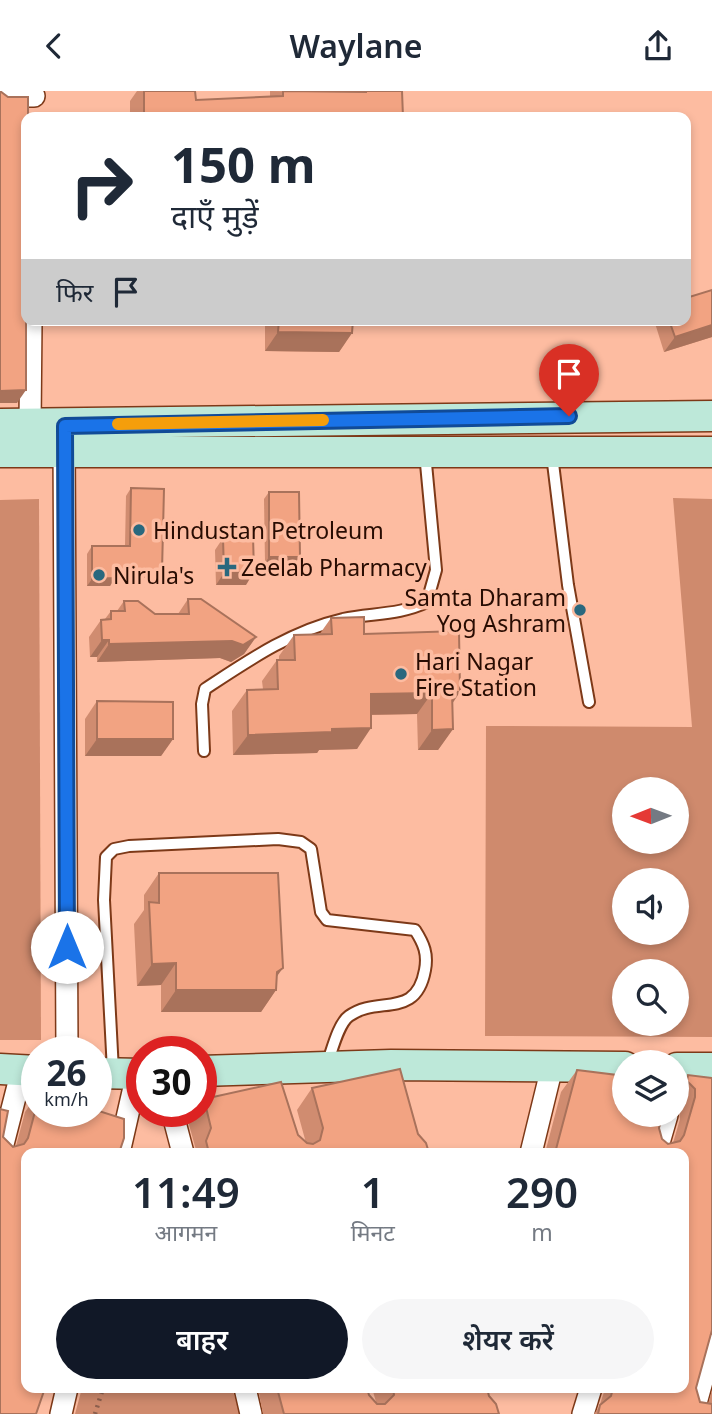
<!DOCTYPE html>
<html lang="hi">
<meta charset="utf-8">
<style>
:root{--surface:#fff;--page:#f6f6f7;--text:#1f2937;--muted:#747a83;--accent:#111827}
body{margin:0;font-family:"Noto Sans","Noto Sans Devanagari",sans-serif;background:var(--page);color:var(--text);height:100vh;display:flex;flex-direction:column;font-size:26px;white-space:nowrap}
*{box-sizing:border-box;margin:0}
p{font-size:23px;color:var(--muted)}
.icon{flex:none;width:38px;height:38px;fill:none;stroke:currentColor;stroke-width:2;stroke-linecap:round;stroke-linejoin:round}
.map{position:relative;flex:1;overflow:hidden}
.side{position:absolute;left:21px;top:1057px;width:668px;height:245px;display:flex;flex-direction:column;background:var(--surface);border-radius:14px;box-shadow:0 4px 10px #0003}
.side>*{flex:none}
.top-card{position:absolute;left:21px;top:21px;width:670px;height:214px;border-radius:14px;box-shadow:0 4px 10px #0003;background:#fff;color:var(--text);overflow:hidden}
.needle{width:46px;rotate:269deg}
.buttons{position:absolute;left:612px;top:686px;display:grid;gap:14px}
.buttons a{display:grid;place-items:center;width:77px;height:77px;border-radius:50%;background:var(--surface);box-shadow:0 4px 10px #0003;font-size:35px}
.speed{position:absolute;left:21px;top:945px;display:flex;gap:14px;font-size:35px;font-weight:700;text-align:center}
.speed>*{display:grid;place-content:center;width:91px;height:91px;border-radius:50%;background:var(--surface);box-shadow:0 4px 10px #0003;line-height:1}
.speed small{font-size:18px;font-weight:400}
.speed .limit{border:10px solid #d22;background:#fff;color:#111}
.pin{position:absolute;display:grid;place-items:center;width:60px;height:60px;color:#fff;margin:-72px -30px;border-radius:50% 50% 50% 0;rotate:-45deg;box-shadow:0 0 7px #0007}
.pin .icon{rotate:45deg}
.me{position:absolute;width:77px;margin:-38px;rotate:0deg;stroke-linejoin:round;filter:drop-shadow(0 0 5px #0008)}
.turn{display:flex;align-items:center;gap:24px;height:147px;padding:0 35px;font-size:32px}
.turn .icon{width:91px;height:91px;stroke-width:2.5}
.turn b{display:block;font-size:49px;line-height:60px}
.then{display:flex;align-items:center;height:66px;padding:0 35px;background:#0003;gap:14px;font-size:26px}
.eta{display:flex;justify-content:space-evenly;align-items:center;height:119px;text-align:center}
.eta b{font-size:42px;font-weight:600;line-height:49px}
.cta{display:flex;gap:14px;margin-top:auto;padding:14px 35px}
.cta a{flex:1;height:80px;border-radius:42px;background:var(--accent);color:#fff;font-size:28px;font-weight:600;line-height:80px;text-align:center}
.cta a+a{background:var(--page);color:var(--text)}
header{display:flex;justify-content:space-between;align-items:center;height:91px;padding:0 35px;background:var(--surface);font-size:32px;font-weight:600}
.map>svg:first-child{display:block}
</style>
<header><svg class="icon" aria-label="back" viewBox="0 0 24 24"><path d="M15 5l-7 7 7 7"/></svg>Waylane<svg class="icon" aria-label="share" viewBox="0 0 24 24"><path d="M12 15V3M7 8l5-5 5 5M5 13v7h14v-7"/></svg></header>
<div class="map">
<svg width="712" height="1323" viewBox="0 0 712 1323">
<rect width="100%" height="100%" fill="#fdbca1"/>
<!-- green -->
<g fill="#cf8a6d" fill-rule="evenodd">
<path d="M673,407L712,408V946L485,945L486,635L692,636ZM625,698H677V751H625ZM625,789H677V842H625ZM625,880H677V933H625Z"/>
<polygon points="39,408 41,949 0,949 0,409"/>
<polygon points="82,1297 232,1297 240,1323 75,1323"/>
</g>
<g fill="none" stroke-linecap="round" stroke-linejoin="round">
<!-- lane casing -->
<g stroke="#7d3918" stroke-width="14">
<g id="lane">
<polyline points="552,364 568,494 589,611"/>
<path d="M204,660L202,613L205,598C249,569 291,540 343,528C372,522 400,524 427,511L436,479L425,362"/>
<path d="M113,980L104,809L106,766L114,758L129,755L278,748L301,751L311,758L321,821L327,829L415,839C424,853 428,863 425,879C416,929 378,904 349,925C338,933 332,960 327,973"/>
</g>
</g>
<!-- street casing -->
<g stroke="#7d3918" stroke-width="24">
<g id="street">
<polyline points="0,5 34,5"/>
<polyline points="30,334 31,229"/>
<polyline points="64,347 67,961"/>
<polyline points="172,1020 183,1062"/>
<polyline points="119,1062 137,983"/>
<polyline points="531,1062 552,976"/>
<polyline points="656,1062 667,1024"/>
<polyline points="0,1065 22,979"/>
<polyline points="245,1297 251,1323"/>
<polyline points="61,1323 67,1297"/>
<polyline points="583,1323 591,1297"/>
<polyline points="693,1323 712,1254"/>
</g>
</g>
<!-- secondary casing -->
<g stroke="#7d3918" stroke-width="33">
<g id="secondary">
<polyline points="0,333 712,325"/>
<polyline points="0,361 712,361"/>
<polyline points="677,977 712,977"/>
<polyline points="0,978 37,980"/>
<polyline points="201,980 391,974 625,976"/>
<polyline points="96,982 142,983"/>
</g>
</g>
<!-- path -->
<polyline stroke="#8c5f4d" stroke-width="4.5" stroke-dasharray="2 5" stroke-linecap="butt" points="95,1323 103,1297"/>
<!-- lane -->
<use href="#lane" stroke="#fff" stroke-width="10"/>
<!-- street -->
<use href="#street" stroke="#fff" stroke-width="21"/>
<!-- secondary -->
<use href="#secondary" stroke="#bde8d9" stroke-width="30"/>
</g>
<!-- wall -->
<g fill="#d08c70">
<polygon points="137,0 195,0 196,9 270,6 270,0 352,1 352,0 402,0 403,26 130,26 130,10"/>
<polygon points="712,199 712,246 664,261 654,229 686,229"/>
<polygon points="265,229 353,229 352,242 339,261 265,260"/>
<polygon points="131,397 157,487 115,487 110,495 87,495 87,463 92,455 125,455 126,405"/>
<polygon points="269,401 295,472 265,472 264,408"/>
<polygon points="223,447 246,494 216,494 215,459"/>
<polygon points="188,508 256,546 244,563 231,571 220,567 97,571 97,566 90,566 89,546 101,529 105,528 111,520 117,520 124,510 155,523 178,523"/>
<polygon points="331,527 364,543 453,612 453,638 438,659 418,659 417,623 371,624 357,658 319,659 317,662 233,664 232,620 247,599 263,598 262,590 277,569 279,569 279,565 294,544 319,544"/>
<polygon points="97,610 173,648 161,665 85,665 85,628"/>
<polygon points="159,782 277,887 276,899 261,921 161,921 161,894 137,895 134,833 144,819 144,804"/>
<polygon points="577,979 659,1037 662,1048 668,1053 673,1052 680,1028 679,1020 677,1018 677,999 688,984 712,987 712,1241 696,1297 700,1311 708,1313 712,1299 712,1323 594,1323 599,1316 604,1301 603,1297 684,1297 684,1062 545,1062 561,1001"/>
<polygon points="312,997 418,1043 429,1062 195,1062 196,1059 188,1030 195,1020 201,1020 201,1011 204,1008 298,1044 306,1052 297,1019"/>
<polygon points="37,1004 37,1020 26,1297 13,1056 16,1055 25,1021"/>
<polygon points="258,1297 367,1297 369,1304 376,1311 372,1297 487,1297 489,1305 499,1323 263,1323"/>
</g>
<!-- shaded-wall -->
<g fill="#a9725b">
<polygon points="712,234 712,246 664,261 675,246"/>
<polygon points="278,241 352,242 339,261 265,260"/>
<polygon points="26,299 17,312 0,312 0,300"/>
<polygon points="269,466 300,466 295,472 265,472"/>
<polygon points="115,479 162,480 157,487 110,487"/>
<polygon points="254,481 246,494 216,494 224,482"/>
<polygon points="115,487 110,495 87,495 92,488"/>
<polygon points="256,546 244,563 231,571 220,567 97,571 109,553"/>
<polygon points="102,549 109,549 97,566 90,566"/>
<polygon points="452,601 460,601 446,622"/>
<polygon points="432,602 417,623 356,624 371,603"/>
<polygon points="371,637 357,658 319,659 317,662 233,664 248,644 332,638"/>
<polygon points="453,638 438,659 418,659 432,639"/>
<polygon points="97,648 173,648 161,665 85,665"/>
<polygon points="176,872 161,894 137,895 152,873"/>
<polygon points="283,877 267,899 276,899 261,921 161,921 176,899 277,881"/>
</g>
<!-- building -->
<g fill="#f2a382" stroke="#a9725b" stroke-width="2">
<polygon points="0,0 8,6 28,6 28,26 26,26 25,141 26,141 26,299 0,300"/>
<polygon points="144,0 195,0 196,9 283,5 283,0 366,1 366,0 402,0 403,26 144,26"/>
<polygon points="712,199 712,234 675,246 669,229 686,229 686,207"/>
<polygon points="279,229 353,229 352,242 278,241"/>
<polygon points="131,397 164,398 162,480 115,479 115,487 92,488 92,455 130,455"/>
<polygon points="269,401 299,401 300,466 269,466"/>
<polygon points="253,445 254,481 224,482 223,447"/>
<polygon points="188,508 201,508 256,546 243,554 232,550 109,553 109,549 102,549 101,529 111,528 111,520 125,520 124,510 138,510 155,523 189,523"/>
<polygon points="364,526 364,543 459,540 460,601 452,601 453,638 432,639 432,602 371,603 371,637 332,638 332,641 248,644 247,599 278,598 277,569 295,569 294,544 332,543 331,527"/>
<polygon points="97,610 173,611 173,648 97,648"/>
<polygon points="159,782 278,782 283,877 277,881 276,899 176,899 176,872 152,873 149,811 159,812"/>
<polygon points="400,978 418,1043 426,1052 429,1062 209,1062 206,1050 211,1037 204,1008 281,991 298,1044 307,1052 313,1053 320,1049 323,1037 312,997"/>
<polygon points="577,979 625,985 625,1024 663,1024 659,1037 662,1048 668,1053 680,1050 684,1044 695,1006 695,998 687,990 688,984 712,987 712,1239 696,1297 700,1311 712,1313 712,1323 598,1323 600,1314 611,1305 613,1297 684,1297 684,1062 555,1062"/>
<polygon points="37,1013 37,1020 96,1020 96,1019 124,1028 124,1047 119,1062 26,1062 26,1297 45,1297 36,1323 0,1323 0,1018 8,1020 3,1046 13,1056 24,1053 28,1047"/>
<polygon points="277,1297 367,1297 369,1304 377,1313 385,1313 394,1304 393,1297 487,1297 489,1305 496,1313 499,1323 284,1323"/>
</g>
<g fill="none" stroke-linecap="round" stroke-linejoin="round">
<!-- route casing -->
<g stroke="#114b97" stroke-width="18">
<polyline id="route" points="67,856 65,335 569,325"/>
</g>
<!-- route -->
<use href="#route" stroke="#1a73e8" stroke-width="12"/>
<!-- slow -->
<polyline stroke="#f59e0b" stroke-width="12" points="118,333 323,329"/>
</g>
<!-- markers -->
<g fill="#2a687e" stroke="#fdbca1" stroke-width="2.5">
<circle cx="139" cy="439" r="7"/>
<path d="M223.5 465.5h7v7h7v7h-7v7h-7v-7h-7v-7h7z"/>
<circle cx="99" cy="484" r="7"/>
<circle cx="580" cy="519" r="7"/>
<circle cx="401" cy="583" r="7"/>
</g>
<g text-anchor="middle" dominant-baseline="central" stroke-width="7" stroke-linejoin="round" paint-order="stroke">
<!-- poi labels -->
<g font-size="23" fill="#280c02" stroke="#fdbca1" text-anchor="start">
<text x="153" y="439">Hindustan Petroleum</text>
<text x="241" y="476">Zeelab Pharmacy</text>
<text x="113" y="484">Nirula's</text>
<text x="566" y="506" text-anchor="end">Samta Dharam<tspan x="566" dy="26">Yog Ashram</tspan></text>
<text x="415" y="570">Hari Nagar<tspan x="415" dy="26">Fire Station</tspan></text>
</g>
</g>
</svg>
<div class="buttons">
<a><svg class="needle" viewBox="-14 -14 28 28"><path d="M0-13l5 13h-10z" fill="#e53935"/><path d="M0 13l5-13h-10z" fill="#747a83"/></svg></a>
<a><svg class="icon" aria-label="sound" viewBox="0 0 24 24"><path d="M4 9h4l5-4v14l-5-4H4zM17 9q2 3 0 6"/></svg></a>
<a><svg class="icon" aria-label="search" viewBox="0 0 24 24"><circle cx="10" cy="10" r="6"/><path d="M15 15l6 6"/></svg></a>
<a><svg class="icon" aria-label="layers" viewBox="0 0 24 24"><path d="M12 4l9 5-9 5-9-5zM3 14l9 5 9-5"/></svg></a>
</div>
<div class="speed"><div>26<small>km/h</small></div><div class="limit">30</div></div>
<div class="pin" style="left:569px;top:325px;background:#d93025"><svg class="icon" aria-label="arrive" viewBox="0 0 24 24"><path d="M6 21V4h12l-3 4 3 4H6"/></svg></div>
<svg class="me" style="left:67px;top:856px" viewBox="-20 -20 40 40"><circle r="19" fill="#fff"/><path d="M0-13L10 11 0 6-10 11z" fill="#1a73e8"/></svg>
<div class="top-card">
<div class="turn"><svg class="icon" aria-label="right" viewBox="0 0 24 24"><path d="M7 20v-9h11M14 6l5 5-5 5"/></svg><div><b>150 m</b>दाएँ मुड़ें</div></div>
<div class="then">फिर<svg class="icon" aria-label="arrive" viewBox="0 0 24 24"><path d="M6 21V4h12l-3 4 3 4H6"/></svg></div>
</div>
<section class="side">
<div class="eta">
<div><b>11:49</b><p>आगमन</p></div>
<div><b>1</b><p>मिनट</p></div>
<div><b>290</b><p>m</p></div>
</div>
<div class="cta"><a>बाहर</a><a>शेयर करें</a></div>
</section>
</div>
